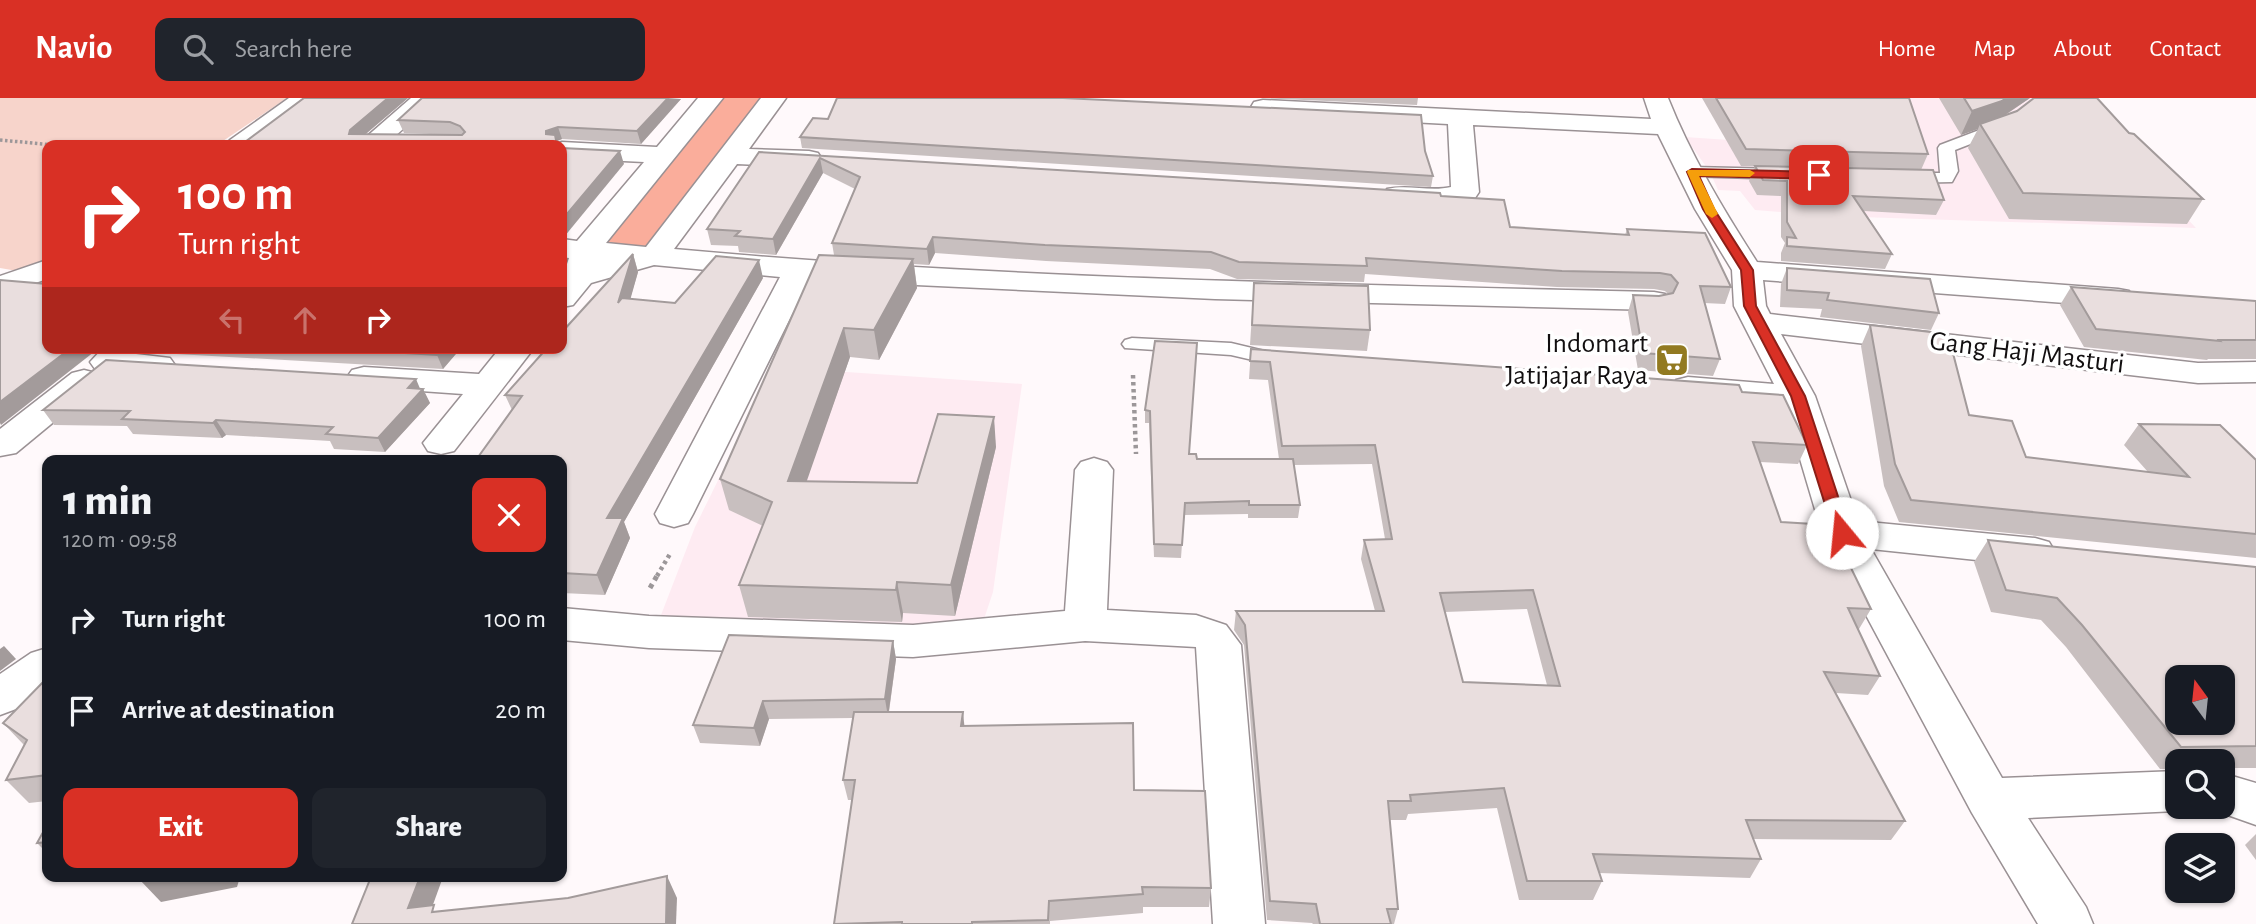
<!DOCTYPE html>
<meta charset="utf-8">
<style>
:root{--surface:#171b24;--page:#20242c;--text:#f1f3f6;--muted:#9ea1a6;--accent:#d93025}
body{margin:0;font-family:"Alegreya Sans",sans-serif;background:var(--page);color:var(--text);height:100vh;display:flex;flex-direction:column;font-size:26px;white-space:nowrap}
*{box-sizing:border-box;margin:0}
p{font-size:23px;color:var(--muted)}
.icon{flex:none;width:38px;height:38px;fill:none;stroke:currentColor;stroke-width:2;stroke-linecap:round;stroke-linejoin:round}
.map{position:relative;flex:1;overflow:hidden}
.sheet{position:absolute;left:42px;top:357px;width:525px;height:427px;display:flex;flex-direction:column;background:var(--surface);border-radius:14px;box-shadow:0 2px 5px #0004}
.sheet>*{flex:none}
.banner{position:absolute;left:42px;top:42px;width:525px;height:214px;border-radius:14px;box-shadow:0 2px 5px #0004;background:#d93025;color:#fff;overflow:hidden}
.needle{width:46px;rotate:345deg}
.tools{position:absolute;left:2165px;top:567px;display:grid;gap:14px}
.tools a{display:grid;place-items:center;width:70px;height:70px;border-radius:14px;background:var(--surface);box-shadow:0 2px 5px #0004;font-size:35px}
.pin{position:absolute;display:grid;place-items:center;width:60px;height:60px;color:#fff;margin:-30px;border-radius:14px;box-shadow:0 4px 10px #0006}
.me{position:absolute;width:77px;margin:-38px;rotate:343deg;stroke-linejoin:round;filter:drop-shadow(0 0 5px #0008)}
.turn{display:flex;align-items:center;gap:24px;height:147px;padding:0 21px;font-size:32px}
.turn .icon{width:91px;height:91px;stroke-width:2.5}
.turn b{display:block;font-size:49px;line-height:60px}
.lanes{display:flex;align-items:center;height:66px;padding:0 21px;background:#0003;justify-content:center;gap:35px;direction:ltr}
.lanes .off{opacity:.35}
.round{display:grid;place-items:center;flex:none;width:74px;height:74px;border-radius:14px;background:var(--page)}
.headline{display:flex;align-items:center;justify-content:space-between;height:119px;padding:0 21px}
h1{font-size:42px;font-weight:800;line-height:52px}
.button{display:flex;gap:14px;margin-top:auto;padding:14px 21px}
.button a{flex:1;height:80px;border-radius:14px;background:var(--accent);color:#fff;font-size:28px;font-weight:800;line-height:80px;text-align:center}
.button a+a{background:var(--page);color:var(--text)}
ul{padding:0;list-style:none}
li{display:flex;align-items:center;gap:21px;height:91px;padding:0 21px}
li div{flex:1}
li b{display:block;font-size:26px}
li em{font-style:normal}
header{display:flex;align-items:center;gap:42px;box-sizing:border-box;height:98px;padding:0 35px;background:var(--accent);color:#fff}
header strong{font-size:33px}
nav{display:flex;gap:38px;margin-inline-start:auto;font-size:24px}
.search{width:490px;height:63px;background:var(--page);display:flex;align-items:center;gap:18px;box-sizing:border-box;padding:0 24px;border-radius:14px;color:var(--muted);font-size:26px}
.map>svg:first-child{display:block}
</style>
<header>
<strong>Navio</strong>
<div class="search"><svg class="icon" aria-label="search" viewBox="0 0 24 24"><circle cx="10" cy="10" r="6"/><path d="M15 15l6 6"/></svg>Search here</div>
<nav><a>Home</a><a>Map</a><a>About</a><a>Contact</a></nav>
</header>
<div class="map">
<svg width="2256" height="826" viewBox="0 0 2256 826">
<rect width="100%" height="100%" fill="#fff9fb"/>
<!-- built -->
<g fill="#feebf2">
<polygon points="1874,0 2073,0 2196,130 1830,118 1755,112 1740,93 1718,92 1710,74 1685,39 1803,47"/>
<polygon points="774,269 1022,286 993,494 981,530 656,530 695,429"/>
</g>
<!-- green -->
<polygon fill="#f7d4cb" points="0,0 287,0 217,47 47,47 47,163 29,175 0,170"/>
<!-- forest -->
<polygon fill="#faad9b" points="711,0 774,0 654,158 586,151"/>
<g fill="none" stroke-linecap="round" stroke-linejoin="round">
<!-- lane casing -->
<g stroke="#9a9194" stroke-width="3">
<g id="lane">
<polygon points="2003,23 2009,25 2011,28 2009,31 1955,52 1958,73 1952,84 1905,85 1896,80 1905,75 1940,75 1938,50 1940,47"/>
<polygon points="1692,69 1785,71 1794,76 1785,81 1686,78 1683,74 1686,70"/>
<polygon points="1132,240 1231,245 1281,257 1285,261 1281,265 1274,267 1231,257 1125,250 1122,246 1125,242"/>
</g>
</g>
<!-- street casing -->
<g stroke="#9a9194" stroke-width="3">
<g id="street">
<polygon points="289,0 317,0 255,47 226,47 230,42"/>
<polygon points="411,0 438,0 385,47 357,47"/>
<path d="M698,0H723L606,145L646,149L761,0H786L749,51L809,53L818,55L822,61L818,67L809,69L737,66L674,151C1000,181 1327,186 1654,194L1665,196L1670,203L1665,210L1654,212L1215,201L809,182L693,416L688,425L674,429L660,425L655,416L780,179L654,167L591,185L573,207L562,209V181L569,160L562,159V141L577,143L644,64L562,60V47H552L562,44L657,49Z"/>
<path d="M1644,0H1668C1691,58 1723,111 1757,164L2118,191L2129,193L2134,200L2129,207L2118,209L1763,182L1766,208L1770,216L2198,265L2256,264V284L2198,285L1781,236L1815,298L1858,423L2035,440L2049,444L2055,454L2049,464L2035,468L1871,451L2002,680L2177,673V709H2190L2177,713L2028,720L2086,809L2093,826H2038L1972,715L1822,435L1784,307L1688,299L1676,296L1671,289L1676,282L1688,279L1774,286L1734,208L1732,172L1695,111L1658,36L1473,27L1479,94L1475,100C1445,107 1418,110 1387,103L1383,97L1387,91C1408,86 1430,94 1451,89L1448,26L1263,16L1254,14L1251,9L1254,4L1263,2L1651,21Z"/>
<polygon points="47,162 47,181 0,197 0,178"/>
<polygon points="103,250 140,250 136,256 170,260 175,267 170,274 158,277 95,271 90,264"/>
<polygon points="500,250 534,250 454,353 441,356 428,353 423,345 463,296 364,289 352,286 347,279 352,272 364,269 479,276"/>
<polygon points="84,272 96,275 101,282 96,289 16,355 0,358 0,331 72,275"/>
<polygon points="1094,360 1107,364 1113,372 1107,512 1196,517 1226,527 1241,547 1265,826 1213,826 1196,549 1085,543 913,559 649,550 562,542 562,510 649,518 913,527 1065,513 1075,372 1081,364"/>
<polygon points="47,550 47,589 16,611 0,617 0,576 31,555"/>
<polygon points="2222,675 2256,685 2256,727 2205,709 2222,709"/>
</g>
</g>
<!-- path-far2 -->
<polyline stroke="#9c9799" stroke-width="3.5" stroke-dasharray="2.5 2.5" stroke-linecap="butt" points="0,42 54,47"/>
<!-- path-far1 -->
<g stroke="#9c9799" stroke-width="4.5" stroke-dasharray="3.5 3.5" stroke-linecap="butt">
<polyline points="1133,277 1136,356"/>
<polyline points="657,478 670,456"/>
</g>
<!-- path -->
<polyline stroke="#9c9799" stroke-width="5" stroke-dasharray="4.5 4.5" stroke-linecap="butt" points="650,490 658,476"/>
<!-- lane -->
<use href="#lane" fill="#fff" fill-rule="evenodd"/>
<!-- street -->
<use href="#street" fill="#fff" fill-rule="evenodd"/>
</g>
<!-- wall -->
<g fill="#c8bfbf" fill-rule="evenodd">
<polygon points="304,0 408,0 366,36 456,37 404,35 398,22 422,0 681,1 641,46 562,41 557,43 241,47"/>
<polygon points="1260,0 1418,0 1417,7"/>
<polygon points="1702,0 1909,0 1928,56 1921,72 1741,68"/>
<polygon points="1939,0 2030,0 2004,18 2129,35 2203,101 2187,126 2009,121 1968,50 1978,31 1961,37"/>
<polygon points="828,21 1425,53 1433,78 1431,89 802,50 800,39"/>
<polygon points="759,54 1441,98 1510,129 1625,137 1627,131 1731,189 1725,206 1704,205 1720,261 1713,278 1638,272 1628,214 1633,197 1659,198 1668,196 1665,193 1654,191 1557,189 1365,176 1364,184 1237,181 1210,171 1046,163 935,155 929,167 914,166 917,190 879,262 850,259 806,383 917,385 996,349 955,518 903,515 902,524 748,519 739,487 763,428 729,412 720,381 834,157 832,145 855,91 823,75 776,157 739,154 738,148 711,147 707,131"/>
<polygon points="1755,68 1944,102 1936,117 1864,113 1892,156 1885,171 1781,163 1781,155 1785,145 1781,139 1781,98 1757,97 1749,83"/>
<polygon points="633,156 638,174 630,201 675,205 763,180 624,424 630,440 605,497 562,495 562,362 512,312 505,297"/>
<polygon points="1787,170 1939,215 1931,232 1820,219 1822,211 1780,209 1781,186"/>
<polygon points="1254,185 1370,232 1367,253 1250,247"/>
<polygon points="2071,189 2256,203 2256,261 2208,261 2207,262 2084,249 2060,207"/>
<polygon points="1870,227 1969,317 2026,359 2148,374 2124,347 2139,326 2256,362 2256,460 1899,424 1884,388 1861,248"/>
<path d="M1155,243L1189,356L1197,361H1279L1268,282L1249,281L1251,251L1742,294L1807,347L1798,366L1760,364L1781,424L1871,511L1859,531H1858L1880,578L1868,597L1836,595L1905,723L1891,742L1753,741L1761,761L1750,780L1599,775L1602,783L1593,802H1519L1497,710L1408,716L1406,722H1390L1398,811L1394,826H1313L1312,825L1267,822L1244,547L1234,532L1236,513H1375L1361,461L1364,442L1385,441L1372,366L1294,367L1300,407L1298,420H1248V416L1184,417L1181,460L1154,459L1149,325H1145V312ZM1527,511L1547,587L1463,584L1445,514Z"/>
<polygon points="139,250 461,250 443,271 141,254"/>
<polygon points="420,291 423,291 430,305 385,354 334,351 330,343 226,337 222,340 133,336 127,328 54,327 43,312"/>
<polygon points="1988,442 2256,469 2256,670 2222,670 2222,663 2177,663 2177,671 2160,671 2066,549 2041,522 1991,514 1974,464"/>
<polygon points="893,543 896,561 889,614 965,628 1134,692 1211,790 1209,809 1143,809 1143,815 1050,823 1050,826 834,826 852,702 848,702 843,682 853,620 769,621 760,648 700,645 693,627"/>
<polygon points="47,580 47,703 29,705 6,682 24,647 3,625"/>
<polygon points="47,727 47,755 37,745"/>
<polygon points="2256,736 2256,762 2245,747"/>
</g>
<!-- shaded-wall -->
<g fill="#a39b9b">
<polygon points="388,0 408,0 355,45 349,36 350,32"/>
<polygon points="668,0 681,1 641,46 637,33"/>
<polygon points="2006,0 2030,0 1990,27 1980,26 1978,31 1961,37 1972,13"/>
<polygon points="558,29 562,41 557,43 559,47 550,47 546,33"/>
<polygon points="620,53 624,66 564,139 562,139 562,122"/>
<polygon points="820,60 823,75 776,157 773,141"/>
<polygon points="933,139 935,155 929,167 927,151"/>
<polygon points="562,152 565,162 562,173"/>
<polygon points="633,156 638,174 624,224 618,205"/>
<polygon points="913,161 917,190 879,262 874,232"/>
<polygon points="759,162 763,180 624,424 630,440 605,497 597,477 607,420"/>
<polygon points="844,230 850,259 796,414 788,383"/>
<polygon points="71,250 99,250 1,327 0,325 0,304"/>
<polygon points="442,250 461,250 443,271 437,257"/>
<polygon points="416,281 421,293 423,291 430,305 385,354 378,340 408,290"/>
<polygon points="994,319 996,349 955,518 951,487"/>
<polygon points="216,322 226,337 222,340 213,325"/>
<polygon points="897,484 903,515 902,524 896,492"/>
<polygon points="893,543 896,561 888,619 885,601"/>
<polygon points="4,548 16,561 0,573 0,551"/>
<polygon points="763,603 769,621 760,648 754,630"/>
<polygon points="963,614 965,634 961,628"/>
<polygon points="667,778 677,800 676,826 666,826"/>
<polygon points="150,779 240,779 237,789 161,804 139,781"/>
<polygon points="420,779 443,779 426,826 408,810"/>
</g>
<!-- building -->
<g fill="#e9dede" stroke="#a39b9b" stroke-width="2" fill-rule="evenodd">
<polygon points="304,0 388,0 350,32 349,36 462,37 465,34 460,28 450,24 398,22 422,0 668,0 637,33 558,29 546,33 546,36 555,37 557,47 241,47"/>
<polygon points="837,0 1063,0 1421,17 1425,53 1433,78 800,39 813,20 828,21"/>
<polygon points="1716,0 1909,0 1928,56 1746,51"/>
<polygon points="1964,0 2006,0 2002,3 1972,13"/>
<polygon points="2034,0 2097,0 2129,35 2134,36 2203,101 2023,95 1980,26 2017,13"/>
<polygon points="562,50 620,53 562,122"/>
<polygon points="759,54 1440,95 1441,98 1504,102 1510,129 1629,137 1627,131 1705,135 1731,189 1700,188 1720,261 1643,255 1633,197 1659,198 1673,195 1678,185 1671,177 1660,175 1562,173 1366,160 1367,168 1239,164 1211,154 1045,147 933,139 927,151 832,145 860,79 820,60 773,141 735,138 740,133 707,131"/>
<polygon points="1755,68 1933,72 1944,102 1853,98 1892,156 1787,148 1787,139 1796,140 1787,124 1787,83 1763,82"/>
<polygon points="633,156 618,205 622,200 675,205 716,158 759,162 607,420 623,420 597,477 562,475 562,362 476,362 522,298 505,297 547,250 562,250 562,234"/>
<polygon points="819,157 913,161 874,232 844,230 788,383 917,385 938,316 994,319 951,487 897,484 896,492 739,487 772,404 720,381"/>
<polygon points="1787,170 1930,181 1939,215 1827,202 1829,195 1787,192"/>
<polygon points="0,182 47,186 47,250 71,250 0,304"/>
<polygon points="1254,185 1368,188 1370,232 1252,227"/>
<polygon points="2071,189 2256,203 2256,242 2219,242 2220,243 2096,231"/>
<polygon points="1870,227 1948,236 1969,317 2012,323 2026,359 2189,379 2139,326 2220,327 2256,362 2256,436 1911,402 1895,366"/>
<polygon points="1155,243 1197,245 1189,356 1196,356 1197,361 1293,361 1300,407 1249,407 1249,403 1185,405 1182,447 1154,446 1150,313 1145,312"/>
<polygon points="323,250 442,250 437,257"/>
<path d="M1251,251L1739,287L1742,294L1783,297L1807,347L1753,344L1781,424L1830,427L1871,511L1848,510L1880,578L1824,574L1905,723L1746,722L1761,761L1593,756L1602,783H1527L1504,690L1410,697L1411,703H1388L1398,811H1387L1391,826H1320L1316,806L1270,803L1245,527L1236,513H1384L1364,442L1392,441L1375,347L1282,348L1270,264L1250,263ZM1533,492L1560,588L1463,584L1440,495Z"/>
<polygon points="106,262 416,281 408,290 423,291 378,340 326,336 333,329 216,322 213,325 122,321 130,313 43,312"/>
<path d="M1988,442L2256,469V648L2181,649L2082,527L2057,500L2006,492ZM2177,579H2222V625H2177Z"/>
<polygon points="729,537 893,543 885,601 763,603 754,630 693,627"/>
<polygon points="47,580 47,677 6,682 27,642 3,625"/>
<polygon points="854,614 963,614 961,628 1133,625 1134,692 1205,693 1211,790 1142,789 1143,796 1049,803 1048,822 972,824 972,826 902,826 902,824 834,826 855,682 843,682"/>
<polygon points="47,727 47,744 37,745"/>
<polygon points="667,778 666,826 352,826 371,779 420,779 408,810 434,807 432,814 568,800"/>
</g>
<!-- route -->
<polygon fill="#d93025" stroke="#8d1f18" stroke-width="2" points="1692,71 1819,74 1825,77 1819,81 1699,78 1714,111 1753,172 1756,208 1805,298 1850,435 1848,439 1842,440 1834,435 1791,298 1744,208 1741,172 1703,111 1687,74"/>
<!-- slow -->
<polygon fill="#f59e0b" points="1688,72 1750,72 1755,75 1750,79 1699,78 1718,116 1712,120 1706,116 1687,74"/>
<!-- icons -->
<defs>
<g id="supermarket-square" transform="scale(1.75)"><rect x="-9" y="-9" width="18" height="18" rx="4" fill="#927a21" stroke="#fff"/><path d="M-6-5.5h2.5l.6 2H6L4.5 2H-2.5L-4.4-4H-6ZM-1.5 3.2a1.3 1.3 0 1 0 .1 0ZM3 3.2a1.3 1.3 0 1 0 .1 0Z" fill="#fff"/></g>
</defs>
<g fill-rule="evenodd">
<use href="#supermarket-square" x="1672" y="262"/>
</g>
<g text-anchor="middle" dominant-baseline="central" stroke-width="7" stroke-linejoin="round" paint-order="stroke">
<!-- poi labels -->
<g font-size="28" fill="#120f10" stroke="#fff" text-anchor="end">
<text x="1648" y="246">Indomart<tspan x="1648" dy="32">Jatijajar Raya</tspan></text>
</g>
<!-- street labels -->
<g font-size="28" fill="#120f10" stroke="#fff">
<text transform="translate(2027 255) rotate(7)">Gang Haji Masturi</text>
</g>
</g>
</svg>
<div class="tools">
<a><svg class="needle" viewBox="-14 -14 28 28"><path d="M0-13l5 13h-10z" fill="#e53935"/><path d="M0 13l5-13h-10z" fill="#9ea1a6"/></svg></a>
<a><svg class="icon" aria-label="search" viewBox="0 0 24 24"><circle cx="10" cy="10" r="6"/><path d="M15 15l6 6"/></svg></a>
<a><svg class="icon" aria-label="layers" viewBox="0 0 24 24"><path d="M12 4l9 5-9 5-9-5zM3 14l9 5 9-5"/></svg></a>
</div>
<div class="pin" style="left:1819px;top:77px;background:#d93025"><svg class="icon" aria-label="arrive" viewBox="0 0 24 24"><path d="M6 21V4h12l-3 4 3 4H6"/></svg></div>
<svg class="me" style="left:1842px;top:435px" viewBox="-20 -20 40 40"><circle r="19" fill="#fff"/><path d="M0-13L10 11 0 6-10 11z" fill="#d93025"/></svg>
<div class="banner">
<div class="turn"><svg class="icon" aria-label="right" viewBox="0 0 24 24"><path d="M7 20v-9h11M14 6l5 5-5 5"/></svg><div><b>100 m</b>Turn right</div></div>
<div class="lanes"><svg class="icon off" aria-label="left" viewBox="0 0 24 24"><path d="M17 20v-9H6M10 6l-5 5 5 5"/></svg><svg class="icon off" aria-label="ahead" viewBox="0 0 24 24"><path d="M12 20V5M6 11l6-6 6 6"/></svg><svg class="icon" aria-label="right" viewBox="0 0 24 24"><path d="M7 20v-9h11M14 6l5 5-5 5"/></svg></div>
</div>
<section class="sheet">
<div class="headline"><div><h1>1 min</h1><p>120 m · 09:58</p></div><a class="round" style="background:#d93025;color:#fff"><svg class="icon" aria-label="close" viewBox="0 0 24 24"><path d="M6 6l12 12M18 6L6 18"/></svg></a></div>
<ul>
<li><svg class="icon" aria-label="right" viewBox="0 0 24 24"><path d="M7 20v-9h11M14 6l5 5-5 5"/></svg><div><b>Turn right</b></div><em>100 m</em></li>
<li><svg class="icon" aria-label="arrive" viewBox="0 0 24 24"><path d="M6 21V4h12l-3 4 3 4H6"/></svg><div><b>Arrive at destination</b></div><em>20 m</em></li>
</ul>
<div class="button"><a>Exit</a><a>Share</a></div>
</section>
</div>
